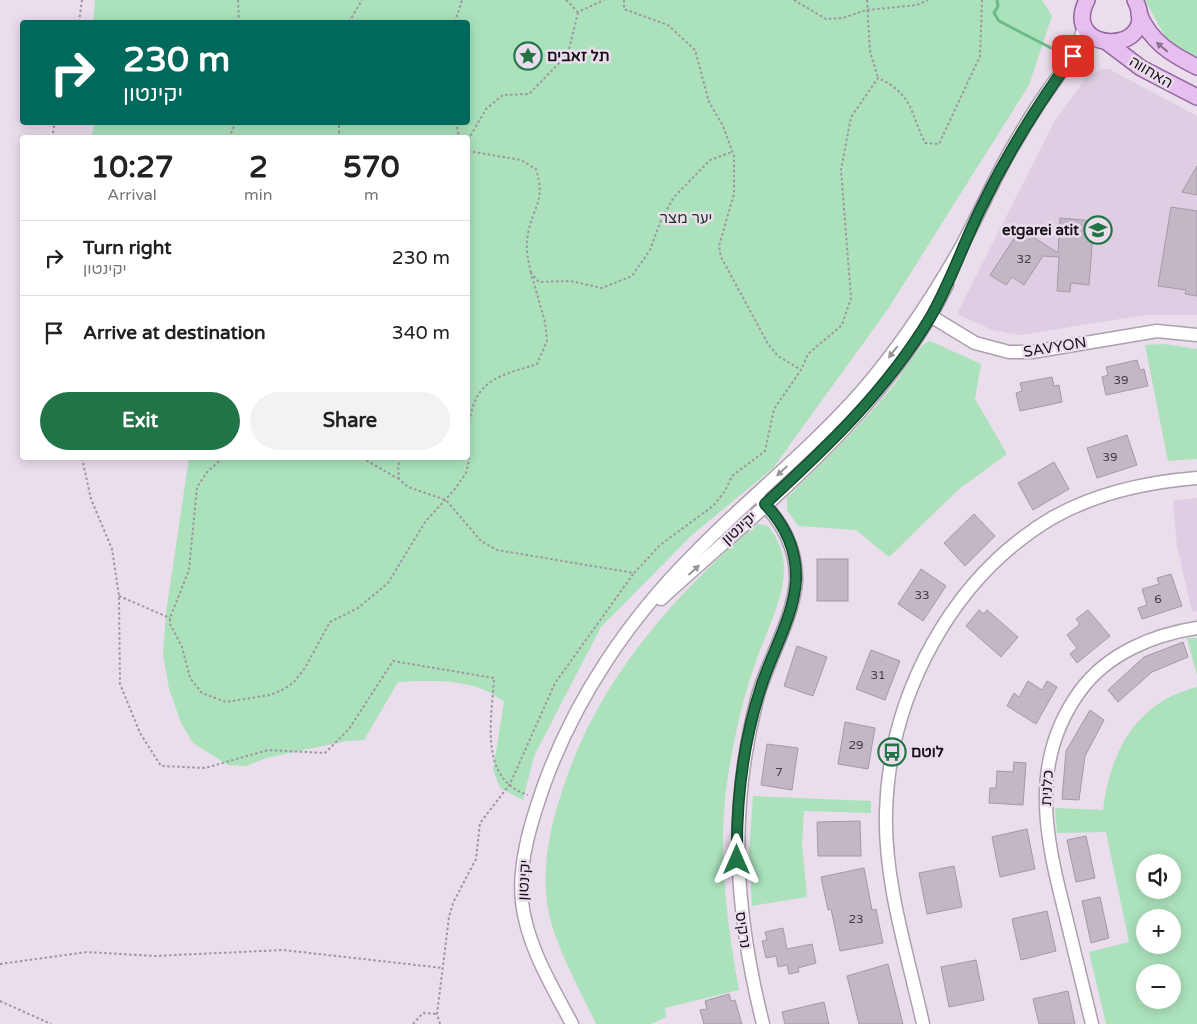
<!DOCTYPE html>
<meta charset="utf-8">
<style>
:root{--surface:#fff;--page:#f2f2f2;--text:#222;--muted:#767676;--line:#e0e0e0;--accent:#217446}
body{margin:0;font-family:"Varela Round","Noto Sans Hebrew",sans-serif;background:var(--page);color:var(--text);height:100vh;display:flex;flex-direction:column;font-size:19px;white-space:nowrap}
*{box-sizing:border-box;margin:0}
p{font-size:16px;color:var(--muted)}
.icon{flex:none;width:28px;height:28px;fill:none;stroke:currentColor;stroke-width:2;stroke-linecap:round;stroke-linejoin:round}
.map{position:relative;flex:1;overflow:hidden}
.drawer{position:absolute;left:20px;top:135px;width:450px;height:325px;display:flex;flex-direction:column;background:var(--surface);border-radius:5px;box-shadow:0 2px 12px #0003}
.drawer>*{flex:none}
.banner{position:absolute;left:20px;top:20px;width:450px;height:105px;border-radius:5px;box-shadow:0 2px 12px #0003;background:#00695c;color:#fff;overflow:hidden}
.fabs{position:absolute;left:1136px;top:854px;display:grid;gap:10px}
.fabs a{display:grid;place-items:center;width:45px;height:45px;border-radius:50%;background:var(--surface);box-shadow:0 2px 12px #0003;font-size:25px}
.pin{position:absolute;display:grid;place-items:center;width:42px;height:42px;color:#fff;margin:-21px;border-radius:10px;box-shadow:0 2px 8px #0006}
.me{position:absolute;width:55px;margin:-28px;rotate:0deg;stroke-linejoin:round;filter:drop-shadow(0 0 4px #0008)}
.turn{display:flex;align-items:center;gap:18px;height:105px;padding:0 20px;font-size:22px}
.turn .icon{width:65px;height:65px;stroke-width:2.5}
.turn b{display:block;font-size:35px;line-height:42px}
.eta{display:flex;justify-content:space-evenly;align-items:center;height:85px;text-align:center}
.eta b{font-size:30px;font-weight:700;line-height:35px}
.primary-button{display:flex;gap:10px;margin-top:auto;padding:10px 20px}
.primary-button a{flex:1;height:58px;border-radius:30px;background:var(--accent);color:#fff;font-size:20px;font-weight:700;line-height:58px;text-align:center}
.primary-button a+a{background:var(--page);color:var(--text)}
ul{padding:0;list-style:none}
li{display:flex;align-items:center;gap:15px;height:75px;padding:0 20px;border-top:1px solid var(--line)}
li div{flex:1}
li b{display:block;font-size:19px}
li em{font-style:normal}
.map>svg:first-child{display:block}
</style>
<div class="map">
<svg width="1197" height="1024" viewBox="0 0 1197 1024">
<rect width="100%" height="100%" fill="#eaddec"/>
<!-- built -->
<g fill="#dfcee3">
<polygon points="1101,69 1109,69 1197,116 1197,315 1145,315 1021,335 992,330 957,314 1054,122 1086,78"/>
<polygon points="1197,498 1197,611 1192,612 1177,546 1173,501"/>
</g>
<!-- green -->
<g fill="#abe2bc" fill-rule="evenodd">
<path d="M95,0H1042L1052,16L1029,85L888,309L773,468L692,535L601,627L534,756L523,800L500,788L493,770L504,702C477,678 433,680 398,682L364,740L346,741L266,758L246,766L228,765L193,743L181,723L169,689L163,655L166,613L189,458H468V138L91,137L95,122H468V22H93Z"/>
<polygon points="1145,0 1197,0 1197,62 1176,52 1163,33"/>
<path d="M930,341L981,364L975,399L1007,454L959,489L889,557L856,530L798,526L787,510V498C824,461 861,426 894,385C902,375 919,343 930,341Z"/>
<polygon points="1164,344 1197,349 1197,459 1168,461 1145,345"/>
<path d="M759,524L768,526C777,537 784,553 784,568C784,599 766,632 756,661C741,703 732,747 726,790C718,857 727,924 739,990L665,1008L666,1017L651,1024H596C580,989 555,947 548,909C542,872 548,836 559,801C592,688 666,603 753,527Z"/>
<polygon points="1187,638 1197,638 1197,675"/>
<path d="M1197,687V1024H1106L1089,952L1129,942L1106,832L1057,833L1055,808L1103,810C1110,752 1136,702 1197,687ZM1145,862H1172V890H1145ZM1145,918H1172V945H1145ZM1145,972H1172V1000H1145Z"/>
<polygon points="753,796 871,801 871,813 804,811 802,844 807,897 752,906 749,853"/>
</g>
<g fill="none" stroke-linecap="round" stroke-linejoin="round">
<!-- stream -->
<polyline stroke="#6dba88" stroke-width="3" points="997,0 998,6 994,13 999,21 1053,49"/>
</g>
<!-- building -->
<g fill="#c3b7c6" stroke="#a499a6">
<polygon points="1197,166 1197,195 1182,192"/>
<polygon points="1171,207 1197,211 1197,296 1185,294 1186,290 1158,286"/>
<polygon points="1060,218 1094,221 1089,285 1071,283 1070,292 1057,291 1059,257 1043,256 1024,285 1012,277 1006,285 990,275 1019,231 1029,237 1030,235 1058,253"/>
<polygon points="1137,360 1140,370 1144,369 1148,386 1106,395 1102,377 1108,375 1106,367"/>
<polygon points="1052,377 1054,386 1059,385 1062,402 1020,411 1016,393 1022,391 1020,383"/>
<polygon points="1127,435 1137,465 1097,478 1087,448"/>
<polygon points="1054,462 1069,489 1033,510 1018,483"/>
<polygon points="974,514 995,536 965,566 944,543"/>
<rect x="817" y="559" width="31" height="42"/>
<polygon points="921,569 946,586 923,621 898,604"/>
<polygon points="1171,574 1182,606 1142,619 1138,608 1147,605 1142,589 1159,584 1157,578"/>
<polygon points="979,610 984,614 987,610 1018,637 1001,657 966,626"/>
<polygon points="1088,610 1110,636 1077,663 1070,654 1077,648 1067,635 1080,624 1076,619"/>
<polygon points="1183,642 1188,657 1152,672 1118,702 1108,690 1144,657"/>
<polygon points="797,646 827,657 813,696 784,686"/>
<polygon points="871,650 900,661 885,700 856,689"/>
<polygon points="1028,681 1042,690 1047,681 1057,687 1036,724 1007,706 1014,693 1019,697"/>
<polygon points="1090,710 1104,720 1085,756 1079,800 1062,799 1066,751"/>
<polygon points="845,722 875,728 868,769 838,764"/>
<polygon points="767,744 798,748 792,790 761,785"/>
<polygon points="1014,762 1026,763 1023,805 989,803 990,788 996,788 997,771 1013,772"/>
<polygon points="860,821 861,856 818,856 817,822"/>
<polygon points="1027,829 1035,869 1000,877 992,837"/>
<polygon points="1086,836 1095,878 1076,882 1067,840"/>
<polygon points="954,866 962,907 927,914 919,873"/>
<polygon points="864,868 872,910 876,909 883,943 840,951 831,909 828,910 821,877"/>
<polygon points="1100,897 1109,938 1091,943 1082,901"/>
<polygon points="1047,911 1056,951 1021,960 1012,919"/>
<polygon points="783,928 787,949 812,944 816,963 798,968 799,972 789,974 787,965 778,967 776,956 766,958 762,941 767,940 765,932"/>
<polygon points="976,960 984,1000 949,1007 941,967"/>
<polygon points="888,964 903,1024 859,1024 847,976"/>
<polygon points="1068,991 1075,1024 1039,1024 1033,999"/>
<polygon points="729,994 731,1001 735,1000 742,1024 704,1024 700,1010 707,1009 705,1001"/>
<polygon points="824,1002 829,1024 785,1024 782,1012"/>
</g>
<g fill="none" stroke-linecap="round" stroke-linejoin="round">
<!-- minor casing -->
<g stroke="#aca0ae" stroke-width="15">
<g id="minor">
<polyline points="924,312 975,343 1009,352 1032,352 1157,331 1197,335"/>
<path d="M761,500C782,523 797,548 796,581C793,620 767,661 757,699C728,812 735,912 763,1024"/>
<path d="M661,599C765,504 884,414 947,285"/>
<path d="M572,1024C552,986 527,946 522,902C518,863 531,822 544,785C575,699 628,620 693,555C747,499 809,451 861,392C899,348 931,300 960,249C978,216 993,181 1012,148C1023,129 1034,110 1047,92C1062,70 1079,52 1084,25"/>
<path d="M923,1024C908,955 884,883 886,812C889,696 951,578 1052,518C1096,493 1147,482 1197,478"/>
<path d="M1092,1024C1083,987 1074,950 1065,913C1045,835 1029,761 1080,691C1107,654 1152,635 1197,628"/>
</g>
</g>
<!-- major casing -->
<g stroke="#93669e" stroke-width="18">
<g id="major">
<path d="M1087,0C1059,55 1163,56 1135,0"/>
<path d="M1139,14C1151,42 1171,54 1197,67"/>
<polyline points="1108,43 1141,68 1197,97"/>
</g>
</g>
<!-- path -->
<g stroke="#9f95a0" stroke-width="2" stroke-dasharray="2.5 2.5" stroke-linecap="butt">
<polyline points="238,0 239,22"/>
<polyline points="566,0 578,12 604,0"/>
<polyline points="624,0 624,9 668,25 695,50 709,102 723,126 734,156 734,194 719,246 721,257 768,344 778,356 801,370"/>
<polyline points="794,0 826,19 843,18 866,10 917,5 928,0"/>
<polyline points="867,0 870,51 878,78"/>
<polyline points="79,22 82,0"/>
<polyline points="349,22 362,0"/>
<polyline points="455,22 462,0"/>
<polyline points="456,122 459,138"/>
<polyline points="52,138 55,122"/>
<polyline points="229,138 236,122"/>
<polyline points="339,138 339,122"/>
<polyline points="468,140 486,109 503,95 529,94 568,54 578,12"/>
<path d="M468,151L521,160L536,169C546,202 533,205 528,234C525,247 528,260 531,273"/>
<path d="M468,426C470,417 472,407 476,399C486,376 516,371 537,364L547,341L545,322L531,273L539,282L570,281L602,288L632,276L650,250L661,220L674,197L710,160L732,152"/>
<path d="M82,458L91,499L112,549L119,596L120,684L140,733L161,766L205,768L268,750L325,753L349,729L393,661L494,678C492,718 478,779 528,795"/>
<polyline points="223,458 208,471 197,487 189,570 170,618 170,624 182,647 190,678 202,693 226,702 270,695 282,690 293,683 305,668 330,622 358,608 388,583 425,522 455,489 466,473 469,460 468,439"/>
<polyline points="362,458 399,479"/>
<path d="M401,458L398,466L399,479L408,487L446,500L481,541L497,550L634,573L660,545L713,506L725,491L732,476L765,451L774,409L801,370L808,354L842,325L851,298L841,170L851,117L878,78C913,94 910,112 925,143L939,144L980,56L982,0"/>
<polyline points="119,596 170,618"/>
<polyline points="0,964 87,952 154,956 283,950 443,968"/>
<polyline points="0,1001 51,1024"/>
<polyline points="413,1024 423,1013 437,1014"/>
<polyline points="440,1024 437,1014 449,917 453,903 476,859 480,823 510,784 555,683 634,573"/>
</g>
<!-- minor -->
<use href="#minor" stroke="#fff" stroke-width="12"/>
<!-- major -->
<use href="#major" stroke="#e7bef0" stroke-width="15"/>
</g>
<!-- one-way arrows -->
<defs><path id="oneway-solid" d="M-6-.8H1V-3.2L6.5 0L1 3.2V.8H-6Z" transform="scale(1.25)"/></defs>
<use fill="#89718e" href="#oneway-solid" transform="translate(1162 47) rotate(-140)"/>
<g fill="#969497">
<use href="#oneway-solid" transform="translate(893 352) rotate(128)"/>
<use href="#oneway-solid" transform="translate(782 471) rotate(137)"/>
<use href="#oneway-solid" transform="translate(694 570) rotate(-42)"/>
</g>
<g fill="none" stroke-linecap="round" stroke-linejoin="round">
<!-- route casing -->
<g stroke="#154b2e" stroke-width="12">
<path id="route" d="M737,860C736,801 743,741 762,684C773,651 794,615 796,580C797,551 785,525 765,504C827,447 886,391 930,318C951,282 963,244 981,208C1007,154 1038,104 1073,56"/>
</g>
<!-- route -->
<use href="#route" stroke="#217446" stroke-width="9"/>
</g>
<!-- icons -->
<defs>
<g id="sight-ring" transform="scale(1.4375)"><circle r="9.5" fill="#eaddec" stroke="#217446" stroke-width="1.5"/><path d="M0-6L1.8-2.2L6-1.7L2.9 1.2L3.7 5.4L0 3.3L-3.7 5.4L-2.9 1.2L-6-1.7L-1.8-2.2Z" fill="#217446"/></g>
<g id="school-ring" transform="scale(1.4375)"><circle r="9.5" fill="#eaddec" stroke="#217446" stroke-width="1.5"/><path d="M0-5L7-2L0 1L-7-2ZM-4 1L0 2.5L4 1V4Q0 6-4 4Z" fill="#217446"/></g>
<g id="bus-ring" transform="scale(1.4375)"><circle r="9.5" fill="#eaddec" stroke="#217446" stroke-width="1.5"/><path d="M-5-6H5V4H4V6H2V4H-2V6H-4V4H-5ZM-3.5-4V0h7V-4ZM-3.5 1.2v1.5H-2V1.2ZM2 1.2v1.5H3.5V1.2Z" fill="#217446"/></g>
</defs>
<g fill-rule="evenodd">
<use href="#sight-ring" x="528" y="56"/>
<use href="#school-ring" x="1098" y="230"/>
<use href="#bus-ring" x="892" y="752"/>
</g>
<g text-anchor="middle" dominant-baseline="central" stroke-width="5" stroke-linejoin="round" paint-order="stroke">
<!-- number labels -->
<g font-size="12" fill="#413b43">
<text x="1024" y="259">32</text>
<text x="1121" y="380">39</text>
<text x="1110" y="457">39</text>
<text x="922" y="595">33</text>
<text x="1158" y="599">6</text>
<text x="878" y="675">31</text>
<text x="856" y="745">29</text>
<text x="779" y="772">7</text>
<text x="856" y="919">23</text>
</g>
<!-- poi labels -->
<g font-size="15" font-weight="bold" fill="#161217" stroke="#eaddec" text-anchor="start">
<text x="547" y="56">תל זאבים</text>
<text x="1079" y="230" text-anchor="end">etgarei atit</text>
<text x="911" y="752">לוטם</text>
</g>
<!-- street labels -->
<g font-size="15" fill="#161217" stroke="#eaddec">
<text transform="translate(1151 72) rotate(31)">האחווה</text>
<text transform="translate(1055 347) rotate(-9)">SAVYON</text>
<text transform="translate(739 528) rotate(-42)">יקינטון</text>
<text transform="translate(1047 788) rotate(-87)">כלנית</text>
<text transform="translate(524 880) rotate(-87)">יקינטון</text>
<text transform="translate(743 930) rotate(82)">נרקיס</text>
</g>
<!-- park labels -->
<g font-size="15" fill="#143621" stroke="#eaddec">
<text x="686" y="218">יער מצר</text>
</g>
</g>
</svg>
<div class="fabs">
<a><svg class="icon" aria-label="sound" viewBox="0 0 24 24"><path d="M4 9h4l5-4v14l-5-4H4zM17 9q2 3 0 6"/></svg></a>
<a>+</a>
<a>−</a>
</div>
<div class="pin" style="left:1073px;top:56px;background:#d93025"><svg class="icon" aria-label="arrive" viewBox="0 0 24 24"><path d="M6 21V4h12l-3 4 3 4H6"/></svg></div>
<svg class="me" style="left:737px;top:860px" viewBox="-20 -20 40 40"><path d="M0-17L14 15 0 8-14 15z" fill="#217446" stroke="#fff" stroke-width="4"/></svg>
<div class="banner">
<div class="turn"><svg class="icon" aria-label="right" viewBox="0 0 24 24"><path d="M7 20v-9h11M14 6l5 5-5 5"/></svg><div><b>230 m</b>יקינטון</div></div>
</div>
<section class="drawer">
<div class="eta">
<div><b>10:27</b><p>Arrival</p></div>
<div><b>2</b><p>min</p></div>
<div><b>570</b><p>m</p></div>
</div>
<ul>
<li><svg class="icon" aria-label="right" viewBox="0 0 24 24"><path d="M7 20v-9h11M14 6l5 5-5 5"/></svg><div><b>Turn right</b><p>יקינטון</p></div><em>230 m</em></li>
<li><svg class="icon" aria-label="arrive" viewBox="0 0 24 24"><path d="M6 21V4h12l-3 4 3 4H6"/></svg><div><b>Arrive at destination</b></div><em>340 m</em></li>
</ul>
<div class="primary-button"><a>Exit</a><a>Share</a></div>
</section>
</div>
